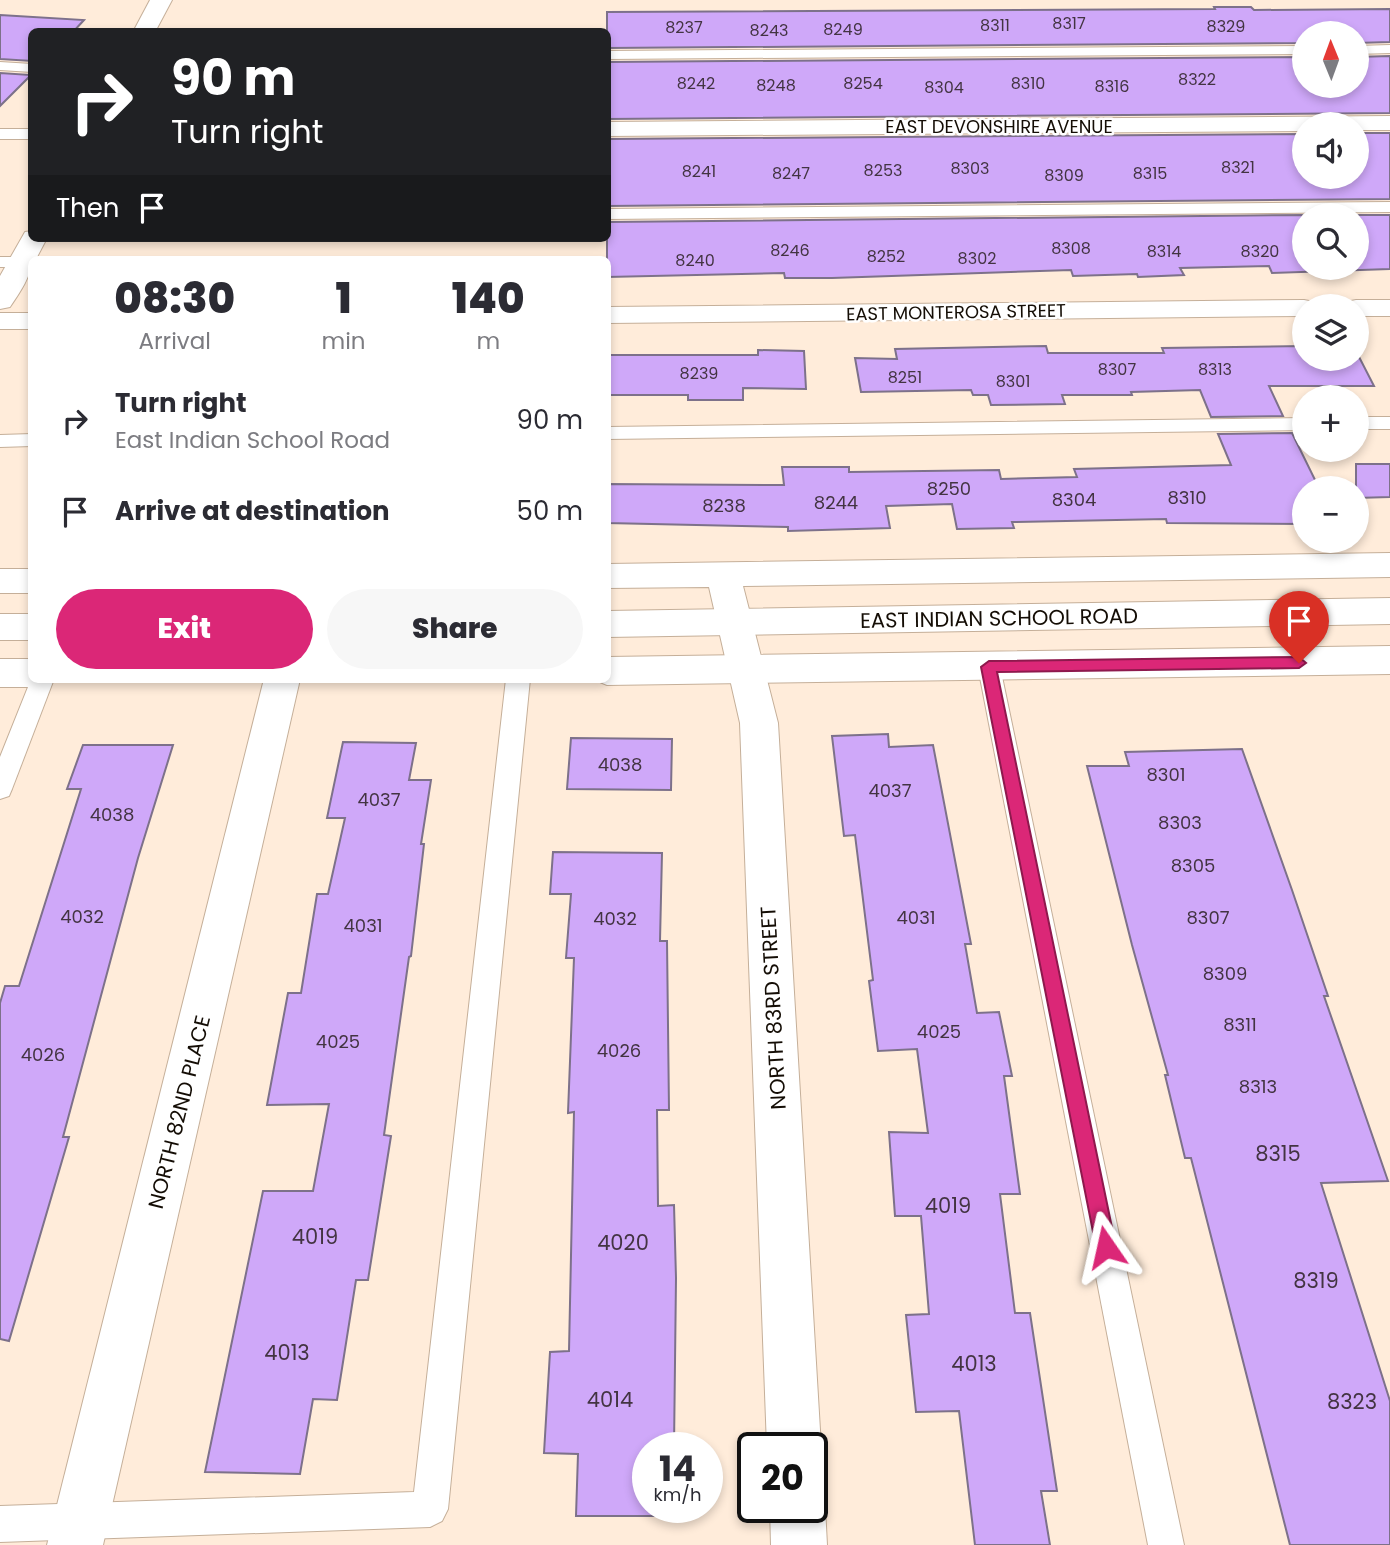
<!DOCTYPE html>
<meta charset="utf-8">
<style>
:root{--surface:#fff;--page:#f7f7f7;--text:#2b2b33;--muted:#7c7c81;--accent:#db2777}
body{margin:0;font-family:Poppins,sans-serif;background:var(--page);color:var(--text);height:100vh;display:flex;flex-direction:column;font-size:26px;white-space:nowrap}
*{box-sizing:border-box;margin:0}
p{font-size:23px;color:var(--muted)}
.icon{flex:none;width:38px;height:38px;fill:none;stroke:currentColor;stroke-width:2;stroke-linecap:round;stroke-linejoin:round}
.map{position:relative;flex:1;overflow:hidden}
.sheet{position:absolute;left:28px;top:256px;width:583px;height:427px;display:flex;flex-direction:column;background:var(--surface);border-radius:10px;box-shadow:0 4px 10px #0003}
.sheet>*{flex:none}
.top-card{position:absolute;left:28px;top:28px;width:583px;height:214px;border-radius:10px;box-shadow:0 4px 10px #0003;background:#202124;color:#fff;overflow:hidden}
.needle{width:46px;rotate:359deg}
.tools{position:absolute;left:1292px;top:21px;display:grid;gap:14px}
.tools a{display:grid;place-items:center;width:77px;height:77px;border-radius:50%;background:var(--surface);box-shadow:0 4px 10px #0003;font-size:35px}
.speed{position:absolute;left:632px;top:1432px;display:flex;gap:14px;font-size:35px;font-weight:700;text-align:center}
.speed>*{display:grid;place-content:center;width:91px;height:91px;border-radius:50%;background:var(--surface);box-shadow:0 4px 10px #0003;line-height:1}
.speed small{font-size:18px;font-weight:400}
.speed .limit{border:4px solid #111;border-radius:10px;background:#fff;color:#111}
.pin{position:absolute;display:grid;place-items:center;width:60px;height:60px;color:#fff;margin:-72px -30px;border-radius:50% 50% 50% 0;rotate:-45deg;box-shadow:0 0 7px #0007}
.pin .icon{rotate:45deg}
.me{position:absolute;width:77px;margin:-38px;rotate:349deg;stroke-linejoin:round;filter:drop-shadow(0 0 5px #0008)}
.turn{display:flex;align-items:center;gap:24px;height:147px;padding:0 28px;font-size:32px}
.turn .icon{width:91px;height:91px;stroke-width:2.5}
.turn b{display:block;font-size:49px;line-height:60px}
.then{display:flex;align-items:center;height:66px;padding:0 28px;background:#0003;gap:14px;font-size:26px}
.eta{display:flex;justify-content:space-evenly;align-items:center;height:119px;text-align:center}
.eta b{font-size:42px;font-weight:800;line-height:49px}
.cta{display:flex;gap:14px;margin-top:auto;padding:14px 28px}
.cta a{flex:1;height:80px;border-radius:42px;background:var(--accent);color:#fff;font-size:28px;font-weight:800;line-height:80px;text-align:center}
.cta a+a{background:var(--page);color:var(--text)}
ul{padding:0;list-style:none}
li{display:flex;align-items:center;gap:21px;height:91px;padding:0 28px}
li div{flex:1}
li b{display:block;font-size:26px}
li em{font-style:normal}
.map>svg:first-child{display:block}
</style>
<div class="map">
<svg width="1390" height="1545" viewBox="0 0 1390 1545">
<rect width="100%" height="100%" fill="#ffecda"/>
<!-- building -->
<g fill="#cfa8f9" stroke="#7d718a" stroke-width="2">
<polygon points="1214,7 1251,7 1254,10 1390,9 1390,42 1356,43 1356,33 1304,33 1304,43 607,48 607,12 1215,9"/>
<polygon points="0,15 84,20 73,32 32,32 32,61 0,59"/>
<polygon points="1390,56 1390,113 607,119 607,62 1304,57 1304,86 1356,86 1356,57"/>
<polygon points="0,73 31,75 0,106"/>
<polygon points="1356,133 1390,133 1390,199 607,206 607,139 1304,134 1304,177 1356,177"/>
<polygon points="1304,215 1304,268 1356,268 1356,215 1320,215 1390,215 1390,269 1272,273 1269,266 1180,268 1184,275 1138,277 1137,274 1073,276 1071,270 832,278 785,278 784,273 607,277 607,222"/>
<polygon points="1046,346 1048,353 1164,353 1162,348 1304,346 1304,359 1356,359 1356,351 1374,386 1269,386 1283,416 1211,417 1200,390 1131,392 1132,395 1062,395 1065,404 991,405 988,395 973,395 971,390 861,392 855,358 897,359 895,349"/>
<polygon points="758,350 804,351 806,389 743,388 743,400 688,400 688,395 607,395 607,355 758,355"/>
<polygon points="1292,433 1319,488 1304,488 1304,524 1167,523 1166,519 1012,522 1014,528 957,529 952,504 886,506 890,528 788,531 788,527 607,523 607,484 784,485 782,467 849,467 849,472 999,470 1001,479 1077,477 1074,469 1231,465 1218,434"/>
<polygon points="1356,464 1390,464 1390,497 1356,498"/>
<polygon points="888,734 889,747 933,745 971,944 965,944 977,1013 999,1012 1012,1076 1004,1076 1020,1194 1000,1194 1015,1313 1030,1313 1057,1491 1041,1491 1050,1545 975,1545 959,1411 916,1412 906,1315 929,1314 921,1216 895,1216 889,1132 928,1133 917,1049 878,1051 869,981 873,980 855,835 844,836 832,736"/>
<polygon points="571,738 672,739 671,790 567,789"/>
<polygon points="343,742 416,743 409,780 431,780 421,844 424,844 411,956 409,957 384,1135 391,1136 368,1280 356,1280 337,1400 313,1399 300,1474 205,1472 263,1191 313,1191 329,1104 267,1105 288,993 301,993 317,894 328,894 345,818 327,818"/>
<polygon points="83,745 173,745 138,858 63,1137 69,1137 9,1341 0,1339 0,1003 5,986 19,986 81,789 67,789"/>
<polygon points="1242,749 1292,890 1328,996 1324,996 1388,1181 1321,1183 1390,1401 1390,1545 1290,1545 1191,1158 1185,1158 1165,1075 1168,1075 1132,945 1087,766 1129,766 1125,752"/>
<polygon points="553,852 662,853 660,941 667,941 669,1110 657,1110 658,1206 674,1205 676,1278 674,1447 648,1447 648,1507 674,1507 674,1516 576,1516 578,1454 544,1453 550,1352 569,1351 574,1112 568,1113 574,958 566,958 571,894 550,894"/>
</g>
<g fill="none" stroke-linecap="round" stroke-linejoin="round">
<!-- lane casing -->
<g stroke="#c5af99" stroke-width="2">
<g id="lane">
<polygon points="1390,45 1390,53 1356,54 1356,46"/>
<polygon points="1304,46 1304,54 607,59 607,51"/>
<polygon points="0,62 32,64 32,72 0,70"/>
<rect x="0" y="129" width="32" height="10"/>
<polygon points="1390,202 1390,212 607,219 607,209"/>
<polygon points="0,257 22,257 31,262 22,267 0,267"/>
<rect x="1356" y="417" width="34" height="12"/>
<polygon points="1304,418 1304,430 607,439 607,427"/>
<polygon points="32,434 32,446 0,447 0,435"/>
<polygon points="989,658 997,661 1000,667 1184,1545 1148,1545 978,667 981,661"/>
<polygon points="32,677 54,679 12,789 9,796 0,799 0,757"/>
<polygon points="506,679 530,679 448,1509 442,1521 430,1527 0,1542 0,1506 414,1492"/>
</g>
</g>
<!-- street casing -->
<g stroke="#c5af99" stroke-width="2">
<g id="street">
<polygon points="1390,116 1390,130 1356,130 1356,124 1304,124 1304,131 607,136 607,122"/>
<polygon points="1304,300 1314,302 1317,306 1304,306 1304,316 607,323 607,307"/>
<polygon points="1356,300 1390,300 1390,316 1356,316 1356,306 1343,306 1346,302"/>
<rect x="0" y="313" width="32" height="16"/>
<polygon points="1390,553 1390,577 743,586 778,723 821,1447 812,1466 812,1447 767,1447 740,723 709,587 607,588 607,564"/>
<rect x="0" y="569" width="32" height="24"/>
<polygon points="264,679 300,679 103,1545 47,1545"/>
<polygon points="812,1486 816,1488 825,1507 827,1545 771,1545 770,1507 812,1507"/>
</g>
</g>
<!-- secondary casing -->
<g stroke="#c5af99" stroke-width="2">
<g id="secondary">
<polygon points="150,0 172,0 155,32 133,32"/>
<path d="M32,231V238H47L36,259H32C32,275 19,294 10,307L0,309V276L25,232Z"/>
<polygon points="1390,598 1390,624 607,637 607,611"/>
<rect x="0" y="614" width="32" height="26"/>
<polygon points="1390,646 1390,674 607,685 593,679 607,679 607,657"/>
<polygon points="0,659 32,659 32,679 47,679 45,683 32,687 0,687"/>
</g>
</g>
<!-- lane -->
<use href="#lane" fill="#fff" fill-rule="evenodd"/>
<!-- street -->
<use href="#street" fill="#fff" fill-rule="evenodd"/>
<!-- secondary -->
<use href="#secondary" fill="#fff" fill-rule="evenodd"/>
</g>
<!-- route -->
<polygon fill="#db2777" stroke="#8e194d" stroke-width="2" points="1299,657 1306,663 1299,668 997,672 1116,1247 1113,1254 1106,1257 1099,1254 1096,1247 981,667 989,661"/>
<g text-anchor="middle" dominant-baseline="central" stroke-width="5" stroke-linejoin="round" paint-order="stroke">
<!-- far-number labels -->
<g font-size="16" fill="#433442">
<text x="1069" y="23">8317</text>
<text x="995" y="25">8311</text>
<text x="1226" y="26">8329</text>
<text x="684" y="27">8237</text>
<text x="843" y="29">8249</text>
<text x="769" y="30">8243</text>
<text x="1197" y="79">8322</text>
<text x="696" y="83">8242</text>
<text x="863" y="83">8254</text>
<text x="1028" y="83">8310</text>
<text x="776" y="85">8248</text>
<text x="1112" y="86">8316</text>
<text x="944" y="87">8304</text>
<text x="1238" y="167">8321</text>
<text x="970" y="168">8303</text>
<text x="883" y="170">8253</text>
<text x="699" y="171">8241</text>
<text x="791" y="173">8247</text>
<text x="1150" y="173">8315</text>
<text x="1064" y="175">8309</text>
<text x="1071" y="248">8308</text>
<text x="790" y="250">8246</text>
<text x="1164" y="251">8314</text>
<text x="1260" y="251">8320</text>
<text x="886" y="256">8252</text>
<text x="977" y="258">8302</text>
<text x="695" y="260">8240</text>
<text x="1117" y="369">8307</text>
<text x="1215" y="369">8313</text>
<text x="699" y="373">8239</text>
<text x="905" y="377">8251</text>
<text x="1013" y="381">8301</text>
</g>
<!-- far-street labels -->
<g font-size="18" fill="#140d05" stroke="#fff">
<text x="999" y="126">EAST DEVONSHIRE AVENUE</text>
<text transform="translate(956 312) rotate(-1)">EAST MONTEROSA STREET</text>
</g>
<!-- number labels -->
<g font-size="18" fill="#433442">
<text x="949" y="488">8250</text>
<text x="1187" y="497">8310</text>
<text x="1074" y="499">8304</text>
<text x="836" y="502">8244</text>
<text x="724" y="505">8238</text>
<text x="620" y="764">4038</text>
<text x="1166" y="774">8301</text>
<text x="890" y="790">4037</text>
<text x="379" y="799">4037</text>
<text x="112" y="814">4038</text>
<text x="1180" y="822">8303</text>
<text x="1193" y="865">8305</text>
<text x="82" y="916">4032</text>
<text x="916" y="917">4031</text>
<text x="1208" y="917">8307</text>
<text x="615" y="918">4032</text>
<text x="363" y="925">4031</text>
<text x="1225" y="973">8309</text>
<text x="1240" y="1024">8311</text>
<text x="939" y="1031">4025</text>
<text x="338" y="1041">4025</text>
<text x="619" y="1050">4026</text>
<text x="43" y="1054">4026</text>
<text x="1258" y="1086">8313</text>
</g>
<!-- street labels -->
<g font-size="21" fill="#140d05" stroke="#fff">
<text transform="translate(999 618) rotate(-1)">EAST INDIAN SCHOOL ROAD</text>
<text transform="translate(773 1008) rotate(-93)">NORTH 83RD STREET</text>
<text transform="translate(179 1112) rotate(-76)">NORTH 82ND PLACE</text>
</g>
<!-- near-number labels -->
<g font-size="21" fill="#433442">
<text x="1278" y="1153">8315</text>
<text x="948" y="1205">4019</text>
<text x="315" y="1236">4019</text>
<text x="623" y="1242">4020</text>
<text x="1316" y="1280">8319</text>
<text x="287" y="1352">4013</text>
<text x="974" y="1363">4013</text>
<text x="610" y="1399">4014</text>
<text x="1352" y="1401">8323</text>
</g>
</g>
</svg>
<div class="tools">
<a><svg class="needle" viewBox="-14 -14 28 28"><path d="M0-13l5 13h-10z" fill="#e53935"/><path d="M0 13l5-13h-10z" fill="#7c7c81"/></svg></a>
<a><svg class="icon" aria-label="sound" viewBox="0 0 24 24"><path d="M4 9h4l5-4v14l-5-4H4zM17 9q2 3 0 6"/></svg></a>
<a><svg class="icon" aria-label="search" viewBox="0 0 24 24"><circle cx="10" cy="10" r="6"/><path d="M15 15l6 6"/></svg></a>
<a><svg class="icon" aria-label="layers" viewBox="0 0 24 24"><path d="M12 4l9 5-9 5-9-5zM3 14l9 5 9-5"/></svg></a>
<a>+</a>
<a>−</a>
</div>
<div class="speed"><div>14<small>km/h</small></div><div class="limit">20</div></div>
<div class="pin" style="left:1299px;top:663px;background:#d93025"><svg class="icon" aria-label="arrive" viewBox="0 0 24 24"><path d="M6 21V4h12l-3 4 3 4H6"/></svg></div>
<svg class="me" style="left:1106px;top:1247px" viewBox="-20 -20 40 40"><path d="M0-17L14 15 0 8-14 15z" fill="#db2777" stroke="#fff" stroke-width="4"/></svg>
<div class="top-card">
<div class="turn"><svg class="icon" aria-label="right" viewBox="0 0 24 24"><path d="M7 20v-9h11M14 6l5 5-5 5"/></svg><div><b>90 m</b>Turn right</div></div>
<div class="then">Then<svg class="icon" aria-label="arrive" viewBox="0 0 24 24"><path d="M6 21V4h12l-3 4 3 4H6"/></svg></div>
</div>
<section class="sheet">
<div class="eta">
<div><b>08:30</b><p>Arrival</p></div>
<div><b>1</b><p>min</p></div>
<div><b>140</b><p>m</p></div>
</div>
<ul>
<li><svg class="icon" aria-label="right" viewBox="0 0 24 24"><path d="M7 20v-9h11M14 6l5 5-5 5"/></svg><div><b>Turn right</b><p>East Indian School Road</p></div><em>90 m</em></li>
<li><svg class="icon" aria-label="arrive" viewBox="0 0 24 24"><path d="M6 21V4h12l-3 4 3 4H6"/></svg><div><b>Arrive at destination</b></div><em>50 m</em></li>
</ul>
<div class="cta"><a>Exit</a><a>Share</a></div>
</section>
</div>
